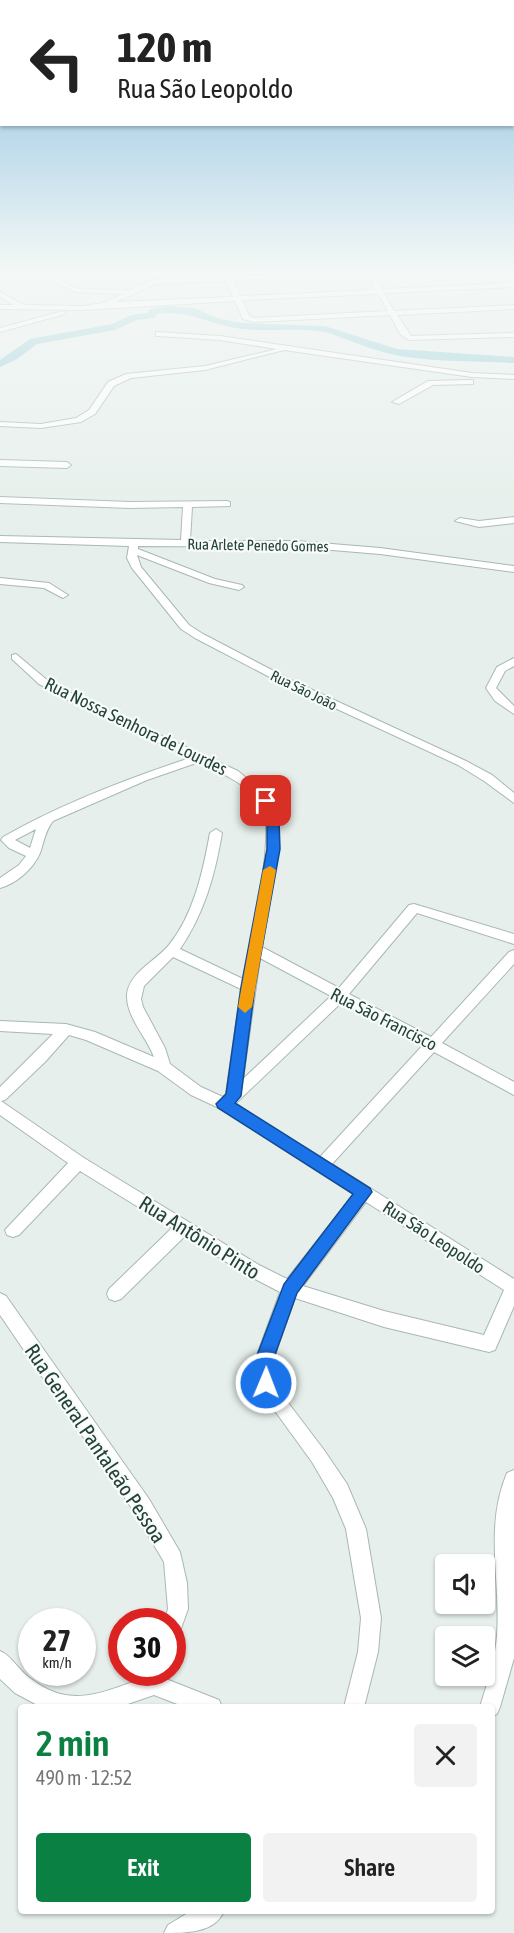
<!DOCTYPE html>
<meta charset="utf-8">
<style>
:root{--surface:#fff;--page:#f2f2f2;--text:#222;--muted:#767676;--accent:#0b8043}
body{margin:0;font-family:"Asap Condensed",sans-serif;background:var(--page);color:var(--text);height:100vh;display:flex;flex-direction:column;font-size:22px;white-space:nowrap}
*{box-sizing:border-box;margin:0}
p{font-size:20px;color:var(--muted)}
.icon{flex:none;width:33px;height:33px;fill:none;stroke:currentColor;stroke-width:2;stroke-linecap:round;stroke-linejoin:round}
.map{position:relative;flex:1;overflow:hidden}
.details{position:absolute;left:18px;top:1704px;width:477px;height:210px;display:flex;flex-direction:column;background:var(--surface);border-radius:6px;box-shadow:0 2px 4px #0004}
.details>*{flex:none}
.hud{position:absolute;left:0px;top:0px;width:514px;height:126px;box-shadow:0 2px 4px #0004;background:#fff;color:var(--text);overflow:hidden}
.buttons{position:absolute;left:435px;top:1554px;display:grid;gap:12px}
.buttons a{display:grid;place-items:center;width:60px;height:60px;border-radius:6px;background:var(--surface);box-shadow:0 2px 4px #0004;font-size:30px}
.speed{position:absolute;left:18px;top:1608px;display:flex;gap:12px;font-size:30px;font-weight:700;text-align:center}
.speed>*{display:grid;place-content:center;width:78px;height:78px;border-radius:50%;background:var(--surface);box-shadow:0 2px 4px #0004;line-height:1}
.speed small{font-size:15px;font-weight:400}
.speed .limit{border:9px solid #d22;background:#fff;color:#111}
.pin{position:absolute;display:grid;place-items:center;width:51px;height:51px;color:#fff;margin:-26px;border-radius:12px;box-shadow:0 3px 9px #0006}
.me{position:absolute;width:66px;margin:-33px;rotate:1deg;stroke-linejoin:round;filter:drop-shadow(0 0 4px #0008)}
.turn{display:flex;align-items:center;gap:21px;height:126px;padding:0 18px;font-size:27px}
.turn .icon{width:78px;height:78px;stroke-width:2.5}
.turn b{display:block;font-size:42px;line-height:51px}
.round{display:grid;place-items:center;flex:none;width:63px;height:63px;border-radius:6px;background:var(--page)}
.head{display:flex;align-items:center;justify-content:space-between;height:102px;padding:0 18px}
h1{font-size:36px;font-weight:600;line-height:45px;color:var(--accent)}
.action{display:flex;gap:12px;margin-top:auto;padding:12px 18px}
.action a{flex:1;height:69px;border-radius:6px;background:var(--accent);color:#fff;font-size:24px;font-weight:600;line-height:69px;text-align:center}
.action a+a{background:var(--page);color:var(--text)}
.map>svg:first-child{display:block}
</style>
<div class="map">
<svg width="514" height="1933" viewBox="0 0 514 1933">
<rect width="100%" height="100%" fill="#e6efeb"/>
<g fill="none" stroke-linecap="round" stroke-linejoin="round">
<!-- river -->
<path fill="#8ec9d4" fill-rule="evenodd" d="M167,306L194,308L220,319L243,323L325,326L397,349L514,357V363C477,361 430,362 395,355C370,350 348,339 325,332C302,327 267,332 242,329C212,326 188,309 157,314L154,318L137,320L115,330L37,344L17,359L0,367V360L30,339L112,324L131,315L147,313L150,309Z"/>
<!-- minor casing -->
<g stroke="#a8b8b2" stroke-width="2">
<g id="minor">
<path d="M39,273H46L78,289L130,290L153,280L222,277L221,273H225L230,276L347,273L344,275L233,280L240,296L375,290L366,273H372L382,289L514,283V287L384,293L394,311L514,305V309L397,315L411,336L514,333V337L409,340L400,334L390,315L254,322L243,319L235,301L83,310L0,309V305H14L0,297V292L24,305L83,306L103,303L123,294L75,292ZM226,281L233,297L116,302L154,284ZM378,294L388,311L255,318L249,316L242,300Z"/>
<polygon points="63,311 65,312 65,314 0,332 0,328"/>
<polygon points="156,332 220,336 472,373 514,375 514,379 472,377 284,350 205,370 131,378 114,386 95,414 81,422 41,428 0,426 0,422 41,424 76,418 89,410 108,382 126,374 205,366 277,349 220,340 159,336 156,336"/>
<polygon points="470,380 473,380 473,384 433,385 399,404 392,402 428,381"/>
<polygon points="0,460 67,462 71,465 67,468 0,466"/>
<polygon points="0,497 130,502 227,501 230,502 230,506 192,507 190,541 296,541 380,548 514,566 514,572 380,554 296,547 138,546 138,549 215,579 242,585 244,587 239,590 209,583 137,555 141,567 189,625 203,634 291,680 466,761 492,775 514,793 514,803 484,781 458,765 283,684 195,638 181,629 132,568 127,558 129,546 0,542 0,536 181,540 183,507 130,508 0,503"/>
<polygon points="514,517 514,523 479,527 455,521 460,518 479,521"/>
<polygon points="0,578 49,583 68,595 63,598 44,588 0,584"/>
<path d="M16,654L47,680L80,698L238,771L270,798L279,820V849L262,947L339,988L409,905L414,904L514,934V944L417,913L349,994L431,1037L509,952L514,950V964L442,1043L514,1082V1095L434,1052L332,1164L514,1279V1306L495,1350L489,1352L384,1327L295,1298L271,1366L273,1380L283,1396L324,1450L347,1484L366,1529L381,1618L378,1652L364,1707H344L358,1652L361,1618L346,1529L333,1498L312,1462L259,1389L253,1366L280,1292L247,1275L185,1236L121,1299L115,1301L109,1299L107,1294L109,1289L172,1228L80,1171L19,1235L13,1237L7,1235L5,1230L68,1163L0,1115V1087L53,1034L0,1031V1021L66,1024L95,1032L154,1057C147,1038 128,1019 127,998C126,974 155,962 169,945C194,914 203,871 210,833L216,829L222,833C215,875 204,914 180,949L243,979C249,945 279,828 260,802C247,784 219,772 199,762L147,780L53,821C45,831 44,842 40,853C33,869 17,883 0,888V878L19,865L26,856L9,848L1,840L3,837C61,804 126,779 190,758L72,702L39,684L12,659V655ZM36,829L30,848L15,840ZM173,957L241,989L226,1094L223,1097L201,1087L170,1064L165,1048L143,1007L141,999L144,986ZM260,958L331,996L243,1079ZM342,1002L423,1045L320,1157L235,1104ZM69,1035L86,1040L158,1071L191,1095L219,1108L354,1194L287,1279L259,1265L84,1158L1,1101L5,1100L45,1062ZM366,1202L504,1290L484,1335L384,1311L303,1286Z"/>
<polygon points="514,658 514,666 505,671 496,688 514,706 514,714 495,701 486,688 497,667"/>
<polygon points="0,1293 6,1296 149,1499 180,1552 187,1583 188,1609 179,1634 172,1637 172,1622 164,1622 168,1609 164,1562 135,1513 0,1315"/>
<path d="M514,1470V1658L500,1707L497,1714L492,1717V1707H480C487,1684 495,1660 497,1636C501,1579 484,1528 507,1473Z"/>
<path d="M0,1651C12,1656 19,1671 31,1679C72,1710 103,1692 146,1677L148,1672H168L166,1679L219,1700L222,1707H185L154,1695L119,1707H41L15,1693L0,1679Z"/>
<path d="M191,1911H224C215,1933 186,1933 164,1933L168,1925Z"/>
</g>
</g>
<!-- minor -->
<use href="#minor" fill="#fff" fill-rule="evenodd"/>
</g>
<!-- sky -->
<linearGradient id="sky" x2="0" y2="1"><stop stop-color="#84bce0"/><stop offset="0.5" stop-color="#f4f8f6"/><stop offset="1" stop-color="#f4f8f6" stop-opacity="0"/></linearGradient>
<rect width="514" height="543" fill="url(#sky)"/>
<!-- route -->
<polygon fill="#1a73e8" stroke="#114b97" stroke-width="1.5" points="266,797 272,801 279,820 280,849 255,987 241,1096 235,1103 370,1188 372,1192 297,1293 271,1366 274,1383 272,1388 266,1391 259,1388 253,1366 284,1284 353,1194 218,1108 216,1104 226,1094 241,987 267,849 267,820 260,801"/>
<!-- slow -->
<polygon fill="#f59e0b" points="270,866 276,870 252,1007 245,1013 238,1007 263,870"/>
<g text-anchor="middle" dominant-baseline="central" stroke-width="4.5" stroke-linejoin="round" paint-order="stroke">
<!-- far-street labels -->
<g font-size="15" fill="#24423a" stroke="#f7fbf9">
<text transform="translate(258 545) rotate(1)">Rua Arlete Penedo Gomes</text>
<text transform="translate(304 690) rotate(26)">Rua São João</text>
</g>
<!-- street labels -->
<g font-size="18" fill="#24423a" stroke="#f7fbf9">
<text transform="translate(136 726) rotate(26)">Rua Nossa Senhora de Lourdes</text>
<text transform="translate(384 1019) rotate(27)">Rua São Francisco</text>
<text transform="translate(434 1237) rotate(33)">Rua São Leopoldo</text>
</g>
<!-- near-street labels -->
<g font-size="21" fill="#24423a" stroke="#f7fbf9">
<text transform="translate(200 1237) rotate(32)">Rua Antônio Pinto</text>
<text transform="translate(96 1443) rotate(56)">Rua General Pantaleão Pessoa</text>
</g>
</g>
</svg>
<div class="buttons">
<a><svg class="icon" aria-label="sound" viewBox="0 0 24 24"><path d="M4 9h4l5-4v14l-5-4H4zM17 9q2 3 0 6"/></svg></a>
<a><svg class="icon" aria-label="layers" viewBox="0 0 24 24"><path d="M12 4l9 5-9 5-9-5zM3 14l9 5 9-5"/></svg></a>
</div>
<div class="speed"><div>27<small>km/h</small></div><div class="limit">30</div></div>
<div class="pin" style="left:266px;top:801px;background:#d93025"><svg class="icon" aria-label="arrive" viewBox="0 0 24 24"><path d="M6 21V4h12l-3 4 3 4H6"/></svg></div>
<svg class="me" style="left:266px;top:1383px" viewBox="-20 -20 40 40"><circle r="17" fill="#1a73e8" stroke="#fff" stroke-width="3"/><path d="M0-11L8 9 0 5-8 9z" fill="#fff"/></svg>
<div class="hud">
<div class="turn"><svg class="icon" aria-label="left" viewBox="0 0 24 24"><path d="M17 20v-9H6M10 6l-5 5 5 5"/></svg><div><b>120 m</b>Rua São Leopoldo</div></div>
</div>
<section class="details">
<div class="head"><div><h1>2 min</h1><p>490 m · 12:52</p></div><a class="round"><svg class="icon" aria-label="close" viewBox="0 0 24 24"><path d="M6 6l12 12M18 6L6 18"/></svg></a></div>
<div class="action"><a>Exit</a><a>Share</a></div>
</section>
</div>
